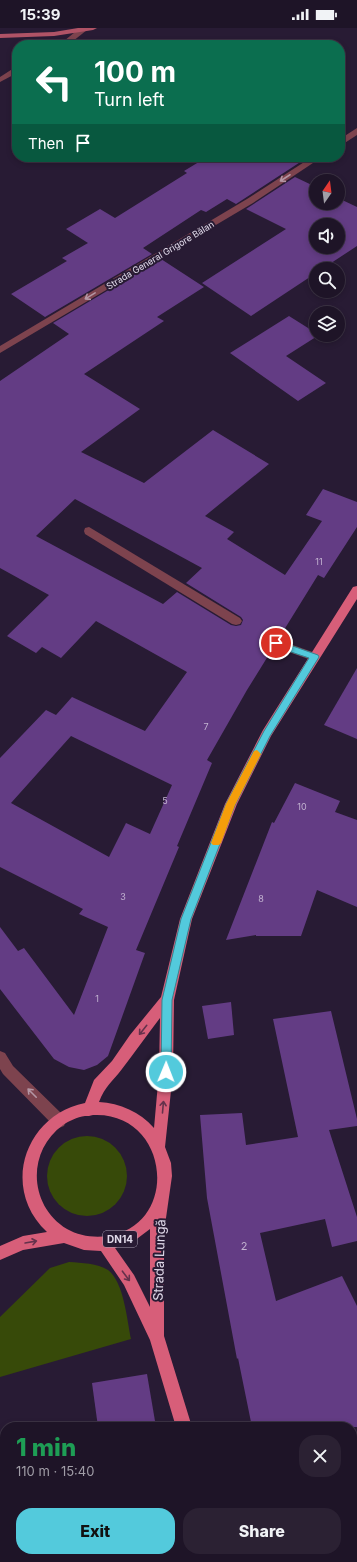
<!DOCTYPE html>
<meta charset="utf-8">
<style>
:root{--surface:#1e1427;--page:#2b2133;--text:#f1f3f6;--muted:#a19ea7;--line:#3c3344;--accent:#53cadc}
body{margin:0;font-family:Inter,sans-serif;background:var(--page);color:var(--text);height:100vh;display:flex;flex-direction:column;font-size:15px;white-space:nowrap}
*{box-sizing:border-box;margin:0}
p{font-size:13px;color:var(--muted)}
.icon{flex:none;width:22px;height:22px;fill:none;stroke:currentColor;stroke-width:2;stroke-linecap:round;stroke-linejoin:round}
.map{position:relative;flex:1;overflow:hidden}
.drawer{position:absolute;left:0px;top:1394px;width:357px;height:140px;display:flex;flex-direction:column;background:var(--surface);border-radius:16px 16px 0 0;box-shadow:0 2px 6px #0003,0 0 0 1px var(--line)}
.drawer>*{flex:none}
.top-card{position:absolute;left:12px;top:12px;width:333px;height:122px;border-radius:16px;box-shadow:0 2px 6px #0003,0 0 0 1px var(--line);background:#0b6e4f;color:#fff;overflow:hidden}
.needle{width:26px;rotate:14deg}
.buttons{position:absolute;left:309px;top:146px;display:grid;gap:8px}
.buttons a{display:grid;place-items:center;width:36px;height:36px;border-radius:50%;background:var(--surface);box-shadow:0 2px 6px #0003,0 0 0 1px var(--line);font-size:20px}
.pin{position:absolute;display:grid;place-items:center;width:34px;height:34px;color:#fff;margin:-17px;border:2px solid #fff;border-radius:50%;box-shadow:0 1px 4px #0007}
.me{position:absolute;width:44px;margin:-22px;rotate:1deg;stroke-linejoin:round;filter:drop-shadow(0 0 3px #0008)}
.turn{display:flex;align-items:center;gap:14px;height:84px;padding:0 16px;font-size:18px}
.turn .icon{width:52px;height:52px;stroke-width:2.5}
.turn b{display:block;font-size:28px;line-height:34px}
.then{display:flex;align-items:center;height:38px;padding:0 16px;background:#0003;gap:8px;font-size:15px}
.round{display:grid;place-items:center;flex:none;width:42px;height:42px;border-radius:16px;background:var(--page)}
.head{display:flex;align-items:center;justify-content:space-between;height:68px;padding:0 16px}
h1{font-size:24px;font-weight:800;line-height:30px;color:#1e9e55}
.button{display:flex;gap:8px;margin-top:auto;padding:8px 16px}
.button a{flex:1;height:46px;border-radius:16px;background:var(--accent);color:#111;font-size:16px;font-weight:800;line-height:46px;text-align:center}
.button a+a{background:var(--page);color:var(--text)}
.status{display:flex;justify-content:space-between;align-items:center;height:28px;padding:0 20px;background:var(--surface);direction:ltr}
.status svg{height:11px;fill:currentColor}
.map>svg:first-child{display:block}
</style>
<div class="status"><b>15:39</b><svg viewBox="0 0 49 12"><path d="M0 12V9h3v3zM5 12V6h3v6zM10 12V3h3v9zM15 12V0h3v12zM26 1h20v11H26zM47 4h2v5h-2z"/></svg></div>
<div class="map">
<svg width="357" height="1534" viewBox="0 0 357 1534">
<rect width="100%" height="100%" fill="#281b34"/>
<!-- green -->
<g fill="#374a09">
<circle cx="87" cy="1148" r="40"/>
<path d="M69,1234C82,1235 97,1235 108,1242C124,1254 127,1292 131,1311L0,1349V1289L50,1240Z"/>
</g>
<!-- building -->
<g fill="#633c84" fill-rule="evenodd">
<polygon points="207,129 308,129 236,176 227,171 206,184 201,182 143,220 152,226 45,289 11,266 67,233 62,230 88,215 66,201 100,181 115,190 187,145 184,143"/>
<path d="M295,149L316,159V175H338V170L357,179V218L322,241H316V245L251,288L202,255L286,201L246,181ZM316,197H338V219H316Z"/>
<path d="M161,231L204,259L157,289L164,293L84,346L140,381L81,424L144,455L213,402L269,436L205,488L234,504L227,511L285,547L322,493L306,487L323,461L357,474V499L324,550L318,547L279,610L272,611L269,614L273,620L247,662L207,732L212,735L177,818L179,819L136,922L145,925L108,1028L97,1037L84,1042L69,1039L54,1031L0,961V899L18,923L24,920L74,987L108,899L79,886L83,881L0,839V730L46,682L56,687L72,669L145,703L187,644L96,593L61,630L42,619L36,625L7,608L49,567L0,540V353L69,306L53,295ZM75,471L202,540L186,555L241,589L243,592L241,597L236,598L231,597L177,564L163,576L36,508ZM71,708L172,757L150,806L126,795L109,829L11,775Z"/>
<polygon points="289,288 316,305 316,307 319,307 286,328 326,355 298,373 230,325"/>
<polygon points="357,640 357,711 324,697"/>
<polygon points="295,755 340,773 335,784 357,792 357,879 317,862 301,908 256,908 256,907 226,912 272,794 274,795"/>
<polygon points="231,974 234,1007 208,1011 202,978"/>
<polygon points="331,983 357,1091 357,1098 329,1102 357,1189 357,1213 332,1219 325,1191 260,1205 276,1273 342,1248 357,1278 357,1399 252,1399 238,1330 237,1331 207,1170 200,1087 242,1085 246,1117 298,1109 273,991"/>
<polygon points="147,1346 156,1399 98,1399 92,1355"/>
</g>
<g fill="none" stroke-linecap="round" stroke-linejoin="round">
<!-- lane -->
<g fill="#7d434e" fill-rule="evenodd">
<polygon points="89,499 240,590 242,593 240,596 236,597 232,596 85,506 84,503 85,500"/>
<polygon points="276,611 318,626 320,629 318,632 314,633 272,618 270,615 272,612"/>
</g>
<!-- street -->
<g fill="#7d434e" fill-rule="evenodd">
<polygon points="80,0 84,0 87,2 68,17 59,17"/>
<polygon points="14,40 17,40 17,45 0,54 0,49"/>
<polygon points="357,100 357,107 340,118 340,111"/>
<polygon points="312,129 322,129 253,175 0,325 0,318 247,171"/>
<polygon points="0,1023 5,1025 13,1038 64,1088 66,1093 64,1098 59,1100 54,1098 3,1046 0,1041"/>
</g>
<!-- secondary -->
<polygon fill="#b05366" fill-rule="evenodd" points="78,0 97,0 93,2 54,8 0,10 0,6 54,4"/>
<!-- primary -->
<g fill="#d75e79" fill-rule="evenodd">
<path d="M357,558V571L271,708L237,776L192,891L174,972L173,1044L165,1119L171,1135L172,1148L164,1204V1308L192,1399H176L150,1312L124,1257L101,1223L84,1222L64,1215L23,1222L0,1232V1218L23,1208L47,1204C0,1160 25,1087 85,1075L94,1052L112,1033L130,1007L161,969L180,891L225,776L263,702L353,559ZM160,990L159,1044L154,1100C140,1084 120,1075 99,1074C105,1058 113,1053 122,1041C135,1024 147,1007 160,990ZM93,1087C169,1083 182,1196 108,1208C94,1210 79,1208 67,1201C29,1178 26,1124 63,1097C69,1093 77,1089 85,1088C88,1088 90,1088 93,1087ZM150,1201V1279L134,1247L115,1220L134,1213Z"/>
<polygon points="221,1529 237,1529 239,1534 223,1534"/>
</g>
</g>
<!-- one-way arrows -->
<defs><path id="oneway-shaft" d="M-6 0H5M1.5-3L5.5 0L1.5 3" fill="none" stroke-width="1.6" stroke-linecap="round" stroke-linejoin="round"/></defs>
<g stroke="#b496a4">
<use href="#oneway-shaft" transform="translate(285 150) rotate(147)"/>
<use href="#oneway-shaft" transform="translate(90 268) rotate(149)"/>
<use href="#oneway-shaft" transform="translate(32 1065) rotate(-135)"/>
</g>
<g stroke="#65324c">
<use href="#oneway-shaft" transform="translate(143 1002) rotate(129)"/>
<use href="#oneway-shaft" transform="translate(163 1079) rotate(-85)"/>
<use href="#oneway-shaft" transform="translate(31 1214) rotate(-10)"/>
<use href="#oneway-shaft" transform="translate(126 1248) rotate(53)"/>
</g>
<!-- route -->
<polygon fill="#53cadc" stroke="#36838f" points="276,612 318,627 319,629 270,708 235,777 191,891 172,972 171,1044 169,1048 166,1049 162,1048 161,1044 162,972 181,891 226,776 264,703 309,630 273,618 272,615"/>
<!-- slow -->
<polygon fill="#f59e0b" points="257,722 261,726 235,777 221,815 219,817 213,817 211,815 226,776 254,723"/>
<g text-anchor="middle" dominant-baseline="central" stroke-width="4" stroke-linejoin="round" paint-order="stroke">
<!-- far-street labels -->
<g font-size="9" fill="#e1daea" stroke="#281b34">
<text transform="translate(160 227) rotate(-31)">Strada General Grigore Bălan</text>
</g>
<!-- number labels -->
<g font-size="9" fill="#c2b2d0">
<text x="319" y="533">11</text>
<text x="206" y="698">7</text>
<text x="165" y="772">5</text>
<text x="302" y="778">10</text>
<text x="123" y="868">3</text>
<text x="261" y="870">8</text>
<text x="97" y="970">1</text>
</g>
<!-- shield labels -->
<rect fill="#281b34" stroke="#aaa1b3" stroke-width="1" x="103" y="1203" width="34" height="16" rx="3"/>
<g font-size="10" font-weight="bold" fill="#e1daea">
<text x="120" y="1211">DN14</text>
</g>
<!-- near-number labels -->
<g font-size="11" fill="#c2b2d0">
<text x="244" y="1218">2</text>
</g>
<!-- near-street labels -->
<g font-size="13" fill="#e1daea" stroke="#281b34">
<text transform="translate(159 1232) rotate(-88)">Strada Lungă</text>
</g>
</g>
</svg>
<div class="buttons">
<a><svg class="needle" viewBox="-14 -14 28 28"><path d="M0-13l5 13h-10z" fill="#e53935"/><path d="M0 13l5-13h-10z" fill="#a19ea7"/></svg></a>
<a><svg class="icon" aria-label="sound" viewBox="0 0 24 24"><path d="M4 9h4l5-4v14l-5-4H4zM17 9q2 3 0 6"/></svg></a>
<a><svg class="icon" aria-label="search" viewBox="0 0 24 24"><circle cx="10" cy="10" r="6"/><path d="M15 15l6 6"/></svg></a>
<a><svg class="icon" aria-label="layers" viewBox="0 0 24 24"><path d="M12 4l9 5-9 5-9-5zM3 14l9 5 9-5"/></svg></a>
</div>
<div class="pin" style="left:276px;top:615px;background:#d93025"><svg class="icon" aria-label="arrive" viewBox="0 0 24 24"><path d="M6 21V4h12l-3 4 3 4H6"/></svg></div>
<svg class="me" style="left:166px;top:1044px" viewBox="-20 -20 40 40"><circle r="17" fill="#53cadc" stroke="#fff" stroke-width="3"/><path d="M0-11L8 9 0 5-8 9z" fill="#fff"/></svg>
<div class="top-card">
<div class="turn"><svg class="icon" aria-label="left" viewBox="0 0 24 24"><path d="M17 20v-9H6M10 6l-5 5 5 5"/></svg><div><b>100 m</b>Turn left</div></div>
<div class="then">Then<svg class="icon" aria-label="arrive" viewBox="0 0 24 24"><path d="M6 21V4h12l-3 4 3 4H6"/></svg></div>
</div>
<section class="drawer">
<div class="head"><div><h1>1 min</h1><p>110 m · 15:40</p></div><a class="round"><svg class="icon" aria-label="close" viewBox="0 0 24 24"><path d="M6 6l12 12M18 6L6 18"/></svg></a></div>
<div class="button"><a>Exit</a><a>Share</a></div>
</section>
</div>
